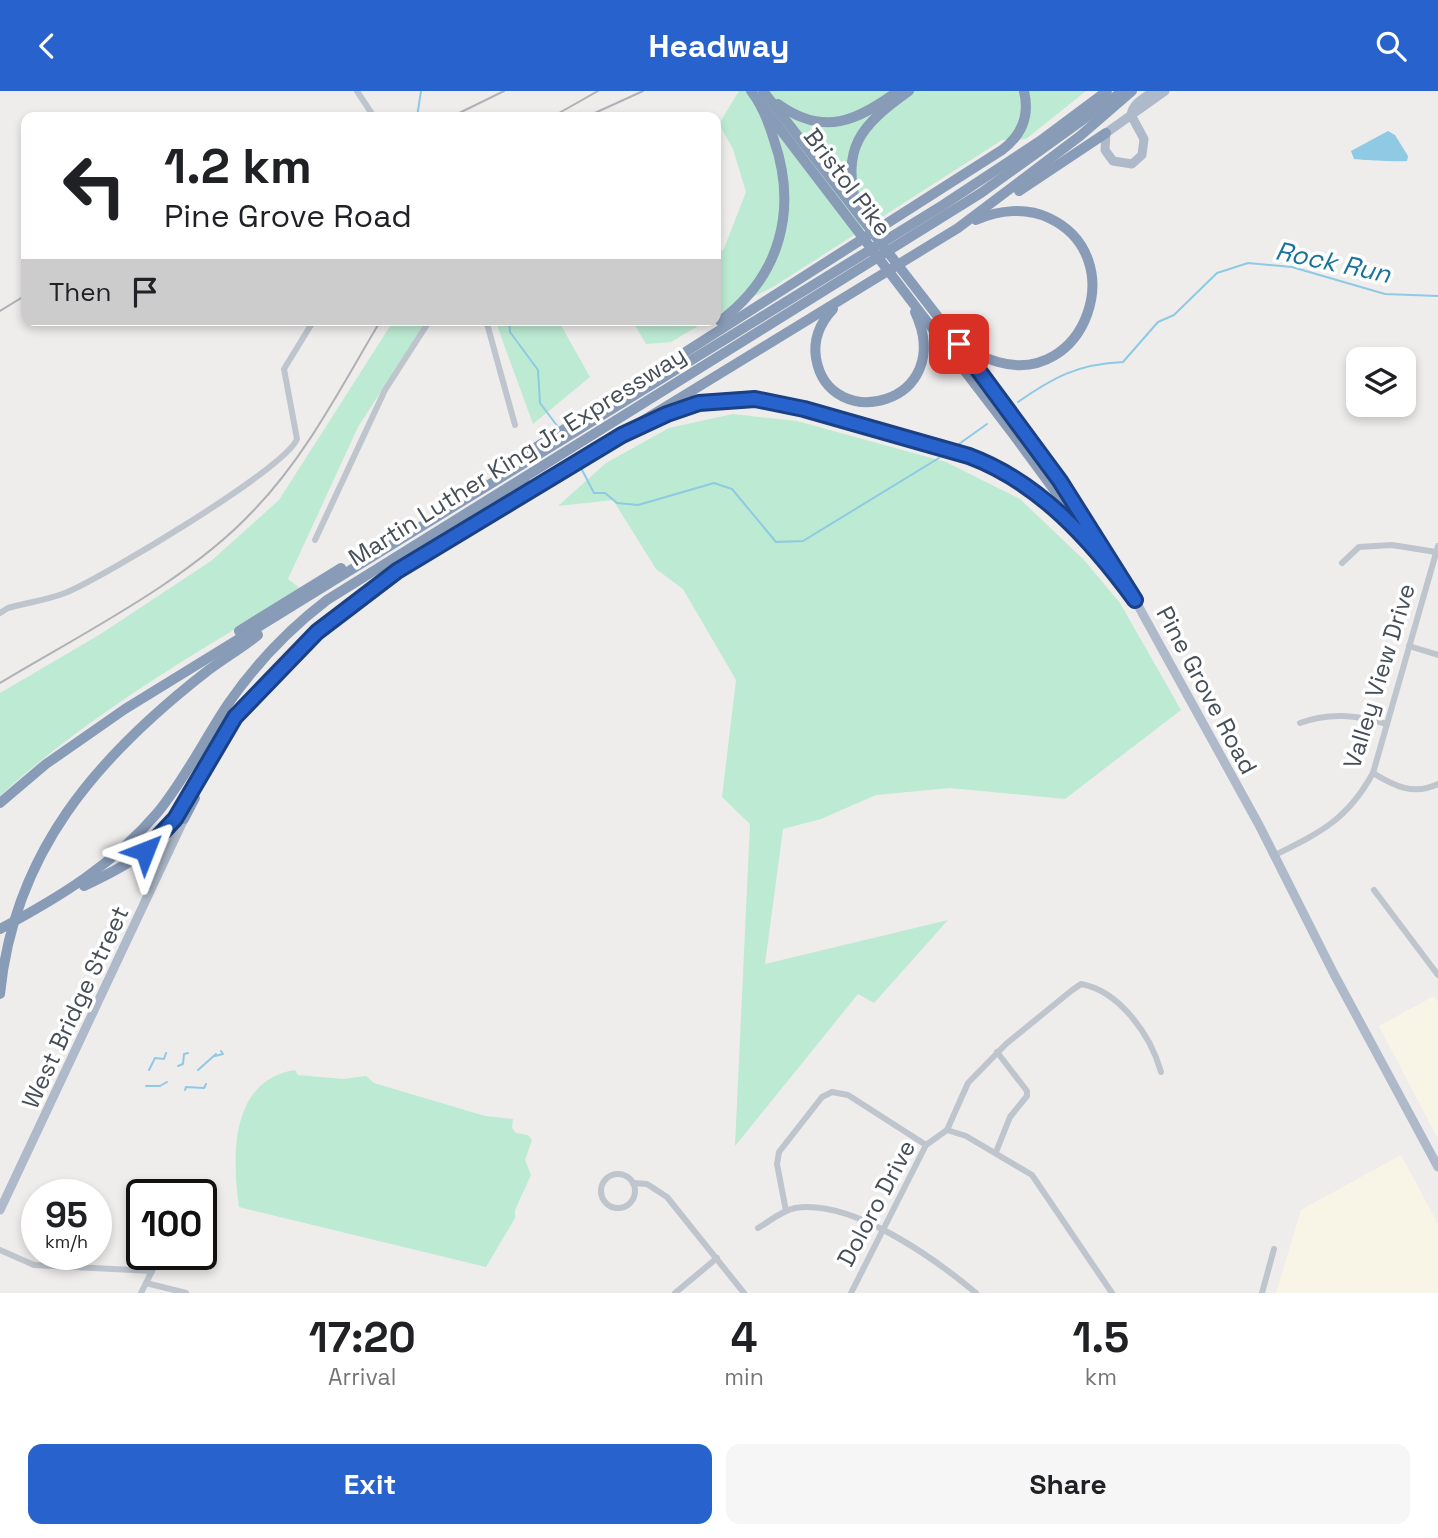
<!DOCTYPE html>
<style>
:root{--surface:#fff;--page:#f6f6f6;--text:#202124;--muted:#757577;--accent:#2863cd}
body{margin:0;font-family:"Space Grotesk",sans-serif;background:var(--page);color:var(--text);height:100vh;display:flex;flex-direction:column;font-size:26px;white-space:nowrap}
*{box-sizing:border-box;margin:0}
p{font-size:23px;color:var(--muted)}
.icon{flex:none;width:38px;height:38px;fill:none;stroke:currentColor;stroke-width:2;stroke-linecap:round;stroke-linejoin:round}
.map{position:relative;height:1202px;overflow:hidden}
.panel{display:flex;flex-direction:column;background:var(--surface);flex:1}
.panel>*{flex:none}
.guide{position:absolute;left:21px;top:21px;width:700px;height:214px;border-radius:14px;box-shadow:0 4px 10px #0003;background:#fff;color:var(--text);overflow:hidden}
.fabs{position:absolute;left:1346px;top:256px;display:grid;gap:14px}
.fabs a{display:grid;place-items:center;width:70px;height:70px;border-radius:14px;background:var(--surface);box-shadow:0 4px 10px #0003;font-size:35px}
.speed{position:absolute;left:21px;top:1088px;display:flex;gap:14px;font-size:35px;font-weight:700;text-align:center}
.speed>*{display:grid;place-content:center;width:91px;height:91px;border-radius:50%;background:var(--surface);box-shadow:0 4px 10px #0003;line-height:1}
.speed small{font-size:18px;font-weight:400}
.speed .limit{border:4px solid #111;border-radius:10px;background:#fff;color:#111}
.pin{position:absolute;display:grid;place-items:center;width:60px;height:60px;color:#fff;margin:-30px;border-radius:14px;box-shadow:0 4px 10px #0006}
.me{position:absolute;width:77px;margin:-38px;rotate:45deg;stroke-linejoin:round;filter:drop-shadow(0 0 5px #0008)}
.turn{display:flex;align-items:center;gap:24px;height:147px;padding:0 28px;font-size:32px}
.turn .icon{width:91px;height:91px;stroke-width:2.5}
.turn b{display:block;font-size:49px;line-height:60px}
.then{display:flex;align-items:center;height:66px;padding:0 28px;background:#0003;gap:14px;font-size:26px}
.eta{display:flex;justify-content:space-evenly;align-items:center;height:119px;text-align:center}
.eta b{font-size:42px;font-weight:600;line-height:49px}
.primary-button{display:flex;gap:14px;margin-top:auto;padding:14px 28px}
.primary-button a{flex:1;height:80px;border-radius:14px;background:var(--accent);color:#fff;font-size:28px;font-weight:600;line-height:80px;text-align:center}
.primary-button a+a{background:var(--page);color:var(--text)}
header{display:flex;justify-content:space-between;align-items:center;height:91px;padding:0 28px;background:var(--accent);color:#fff;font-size:32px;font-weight:600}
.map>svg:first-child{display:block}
</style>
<header><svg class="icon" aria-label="back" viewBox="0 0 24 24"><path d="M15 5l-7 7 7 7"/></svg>Headway<svg class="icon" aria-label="search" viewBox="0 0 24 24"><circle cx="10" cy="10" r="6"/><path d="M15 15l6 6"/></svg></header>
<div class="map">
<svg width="1438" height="1202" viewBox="0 0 1438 1202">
<rect width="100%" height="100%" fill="#efecec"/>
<!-- commercial -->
<g fill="#f9f5e6">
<polygon points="1434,905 1438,911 1438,1048 1379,935"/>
<polygon points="1401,1064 1438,1133 1438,1202 1276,1202 1301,1119"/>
</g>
<!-- green -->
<g fill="#bdead2">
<polygon points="739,0 1086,0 1026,48 1002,49 773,196 716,224 716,155 723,160 746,101 733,58 719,33"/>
<path d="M394,229H427L358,336L288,488L302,499C200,558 87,625 0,705V602L99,544L211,470L279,409Z"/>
<polygon points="495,229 558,229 590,286 533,333"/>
<polygon points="632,229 708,229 671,251 646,253"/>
<polygon points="733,323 797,330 946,371 1020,408 1084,469 1120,512 1181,619 1065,708 950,697 876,704 821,728 783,738 765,873 948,829 874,912 858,903 735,1055 750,733 722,706 736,589 683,498 656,478 613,409 558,415 606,372 669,337"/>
<path d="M295,979L298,984L343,988L366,985L374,992L485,1025L513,1028L512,1037L516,1042L528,1044L532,1049L525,1069L531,1084L515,1119V1127L486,1176L239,1116C232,1065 230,989 295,979Z"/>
</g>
<!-- water -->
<path fill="#8ecae3" d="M1388,40L1395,44L1408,65L1407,70C1403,71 1361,69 1354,68L1351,60Z"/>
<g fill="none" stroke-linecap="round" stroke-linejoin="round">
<!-- stream -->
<g stroke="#8ecae3" stroke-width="2">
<polyline points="417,26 421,0"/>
<polyline points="509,229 510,241 538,279 540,312 558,336"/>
<path d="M1018,311C1054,286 1078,273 1123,271L1158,231L1174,224L1217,182L1248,172L1292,176L1385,203L1438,205"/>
<polyline points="959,353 987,333"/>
<polyline points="580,375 594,402 605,402 617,412 638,414 714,392 732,398 776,451 803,450 939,367"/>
<polyline points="215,965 223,963 221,960"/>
<polyline points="178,975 183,973 184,963 188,962"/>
<polyline points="149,979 155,967 164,968 166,962"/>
<polyline points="198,979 216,963"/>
<polyline points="146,995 160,995 167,991"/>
<polyline points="185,999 186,996 204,997 206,993"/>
</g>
<!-- street -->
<g stroke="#bec5cd" stroke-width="6">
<polyline points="357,0 374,26"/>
<polyline points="486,229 515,334"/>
<polyline points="315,449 385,299 430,229"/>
<polyline points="1342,472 1359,456 1392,454 1436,461"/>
<path d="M0,522L8,517C26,512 47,509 65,502C102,487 285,378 297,348L284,278L314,229"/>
<polyline points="1409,555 1438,564"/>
<path d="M1300,632C1330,621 1356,624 1387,633"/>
<path d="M1373,682C1394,695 1414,705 1438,693"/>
<path d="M1275,764C1321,741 1347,729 1373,682L1438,455"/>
<polyline points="1374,799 1438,884"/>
<polyline points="947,1039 966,1045 1032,1084 1112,1202"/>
<polyline points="996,1061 1010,1026 1027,1005 1027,1000 997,961"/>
<circle cx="618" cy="1100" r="17"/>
<polyline points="633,1092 647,1093 667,1106 744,1202"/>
<polyline points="786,1120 777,1073 779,1061 822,1006 832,1001 848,1004 926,1054"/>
<path d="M758,1137C770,1130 781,1120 795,1117C852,1108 934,1167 976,1202"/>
<polyline points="0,1159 34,1174 152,1180"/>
<polyline points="146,1192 186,1202"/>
<polyline points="141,1202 160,1164"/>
<polyline points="675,1202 717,1167"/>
<path d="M851,1202L926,1054L947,1039L968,992L1006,953L1071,900L1081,893C1120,900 1151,945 1161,981"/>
<polyline points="1262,1202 1274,1158"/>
</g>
<!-- primary -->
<g stroke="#aeb9c9" stroke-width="9">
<path d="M1154,0C1144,7 1133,12 1131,24L1144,48L1142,64L1132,73L1113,70L1105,59L1106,42L1165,0"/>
<polyline points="1135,509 1259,734 1334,883 1438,1076"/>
<polyline points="0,1119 184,728"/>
</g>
<!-- highway -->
<g stroke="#889bb7" stroke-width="10">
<path d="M763,0L949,240C964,253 979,266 998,271C1085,296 1132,166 1049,127C1026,116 999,119 976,129"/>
<polyline points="757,8 1013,343 1135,509"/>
<path d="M778,13C824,46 857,30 898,0"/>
<polyline points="1019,100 1106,42"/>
<path d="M857,118C841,56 860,35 909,0"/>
<path d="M833,218C820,232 813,248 816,267C829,345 958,313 915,221"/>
<path d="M720,230C780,186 798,119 774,49C769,32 762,14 751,0"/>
<polyline points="959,253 1051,376 1097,445"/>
<path d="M662,325C739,289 816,321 891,343C925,352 962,359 994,375C1027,392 1057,416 1081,445"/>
<path d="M516,369L1002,59C1022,44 1030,25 1024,0"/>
<polyline points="478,425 525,392"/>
<polyline points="397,480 958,137 1080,45 1132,0"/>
<polyline points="239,540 341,477"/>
<polyline points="0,712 46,673 125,618 943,114 1040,50 1107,0"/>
<polyline points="184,728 195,707"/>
<path d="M84,795C113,781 142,767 164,742C194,709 207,663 234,628C279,568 339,519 401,477"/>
<path d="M0,838C60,806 114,773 158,721C185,688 204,649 228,613C255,574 289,538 327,509L981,102L1123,0"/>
<path d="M0,903C14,761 97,666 206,581C223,568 242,557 258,544"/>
</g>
<!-- rail -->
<g stroke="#afb1b6" stroke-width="2">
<polyline points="451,26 504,0"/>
<polyline points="552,26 598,0"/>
<polyline points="586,26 643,0"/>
<polyline points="0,220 26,204"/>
<path d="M0,592C83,542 188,490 254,419C307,364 342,294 381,229"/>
</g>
</g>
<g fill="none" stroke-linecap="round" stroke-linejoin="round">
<!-- route casing -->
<g stroke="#1a4085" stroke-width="18">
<path id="route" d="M145,760L175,728L235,626L317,541L397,480L622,344L667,323L699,312L755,308L804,318L969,365C1039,391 1092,450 1135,509L1060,390L959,253"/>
</g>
<!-- route -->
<use href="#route" stroke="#2863cd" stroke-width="12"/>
</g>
<g text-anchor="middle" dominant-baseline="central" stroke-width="7" stroke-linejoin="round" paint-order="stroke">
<!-- street labels -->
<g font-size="24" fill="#464e58" stroke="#fff">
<text transform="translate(848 91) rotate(53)">Bristol Pike</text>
<text transform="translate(517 365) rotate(-32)">Martin Luther King Jr. Expressway</text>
<text transform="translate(1379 585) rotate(-73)">Valley View Drive</text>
<text transform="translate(1207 599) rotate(62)">Pine Grove Road</text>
<text transform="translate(75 916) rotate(-65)">West Bridge Street</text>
<text transform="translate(876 1112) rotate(-62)">Doloro Drive</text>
</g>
<!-- water labels -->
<g font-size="26" font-style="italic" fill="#187399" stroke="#fff">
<text transform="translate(1333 171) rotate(12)">Rock Run</text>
</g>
</g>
</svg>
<div class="fabs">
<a><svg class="icon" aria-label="layers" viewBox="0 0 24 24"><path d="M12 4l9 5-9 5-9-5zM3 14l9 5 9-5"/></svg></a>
</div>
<div class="speed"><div>95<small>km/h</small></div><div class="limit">100</div></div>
<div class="pin" style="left:959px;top:253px;background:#d93025"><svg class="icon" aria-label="arrive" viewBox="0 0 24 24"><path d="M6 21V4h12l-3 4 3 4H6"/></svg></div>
<svg class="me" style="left:145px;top:760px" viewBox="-20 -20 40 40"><path d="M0-17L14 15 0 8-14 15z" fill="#2863cd" stroke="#fff" stroke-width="4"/></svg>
<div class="guide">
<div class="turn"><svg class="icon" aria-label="left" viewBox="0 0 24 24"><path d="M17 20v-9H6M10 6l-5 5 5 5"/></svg><div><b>1.2 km</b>Pine Grove Road</div></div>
<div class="then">Then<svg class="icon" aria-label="arrive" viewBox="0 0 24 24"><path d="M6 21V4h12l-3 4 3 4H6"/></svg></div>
</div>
</div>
<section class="panel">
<div class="eta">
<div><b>17:20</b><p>Arrival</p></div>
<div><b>4</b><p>min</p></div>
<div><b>1.5</b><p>km</p></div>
</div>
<div class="primary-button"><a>Exit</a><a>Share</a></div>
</section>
